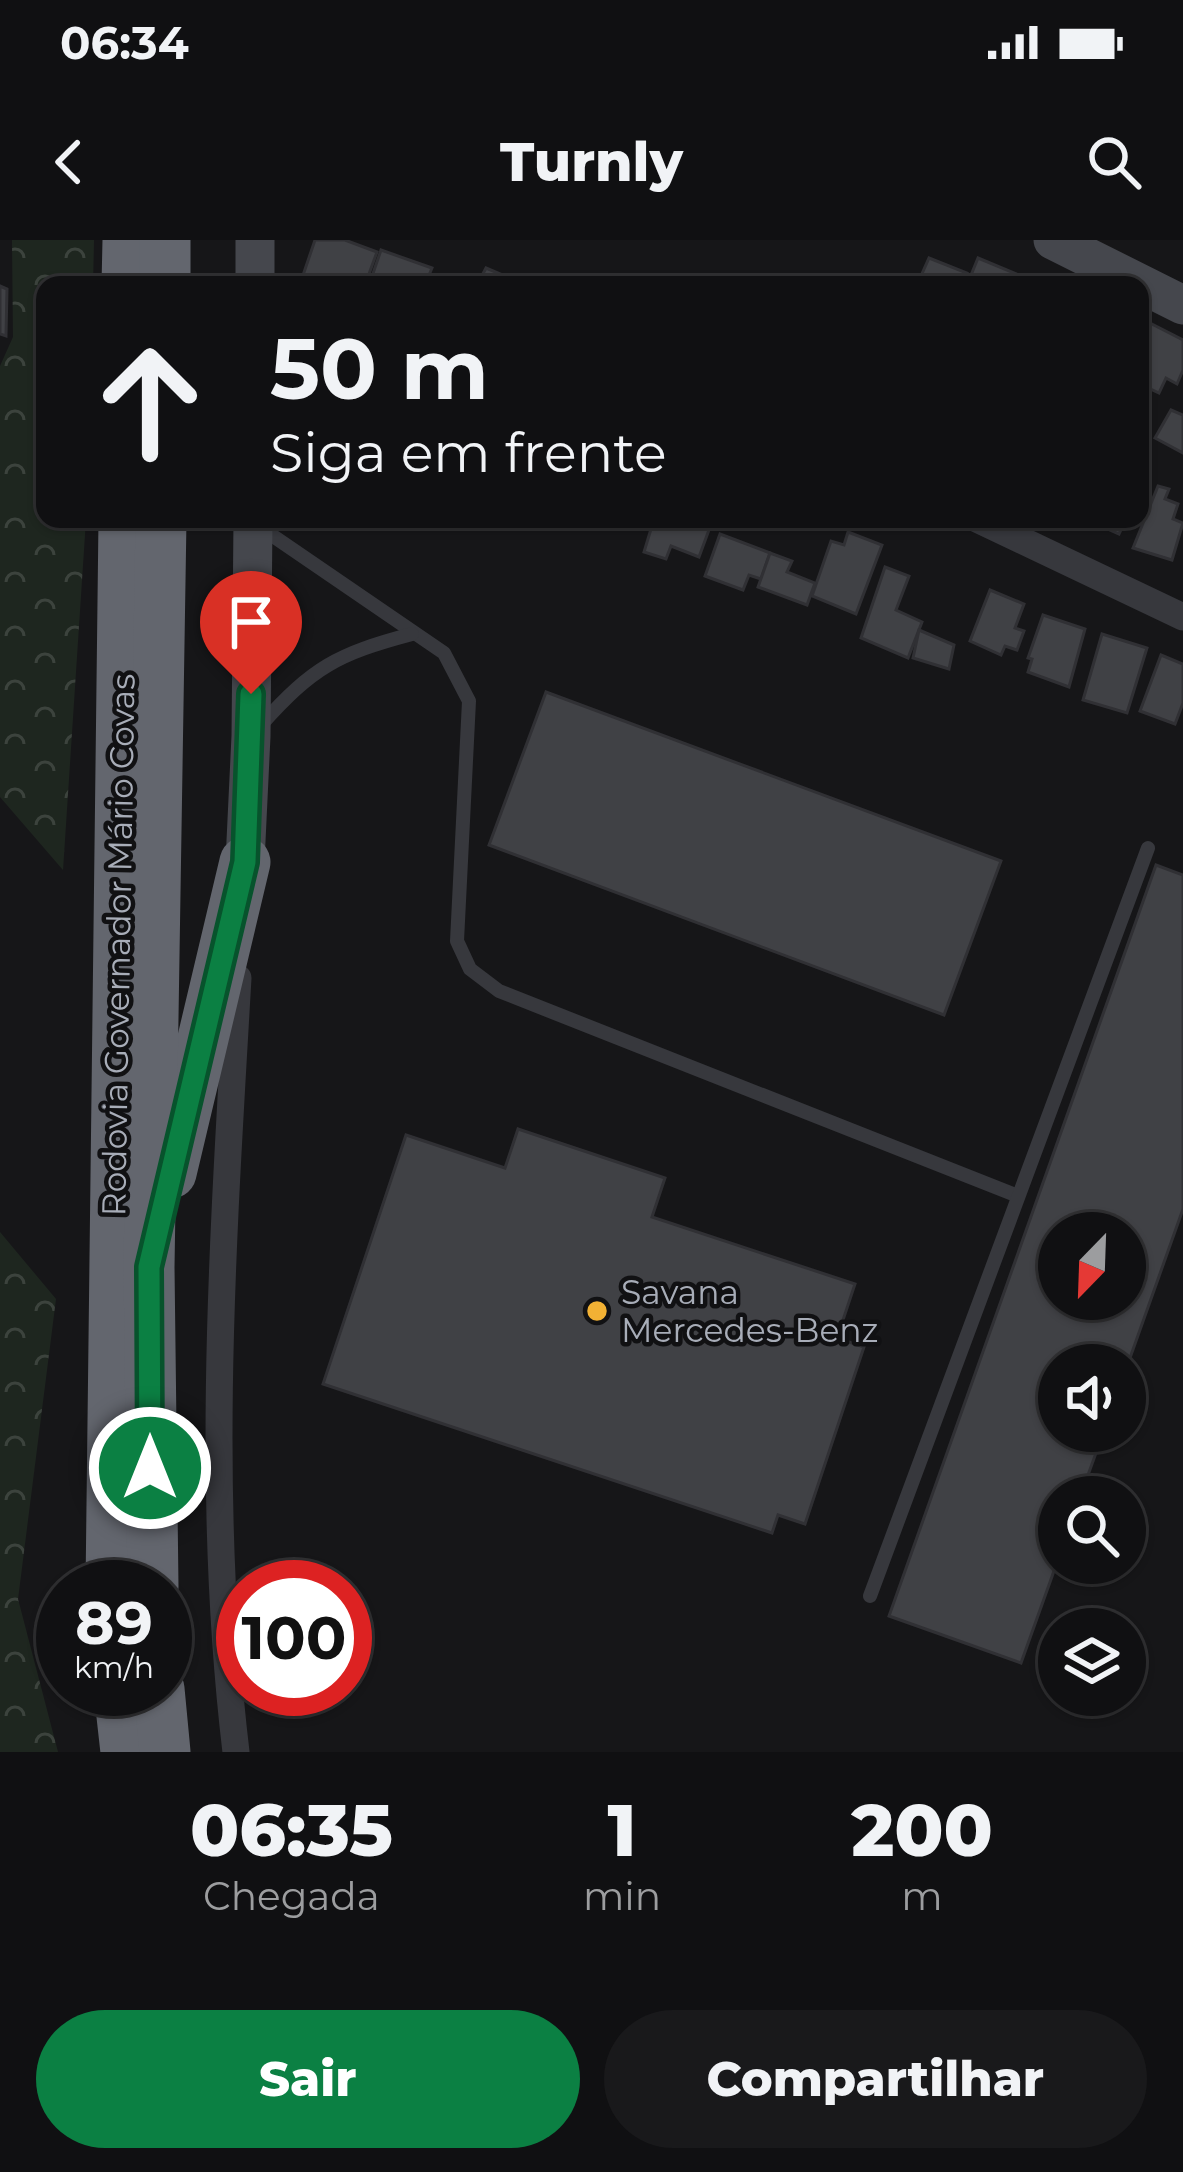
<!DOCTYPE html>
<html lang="pt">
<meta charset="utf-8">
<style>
:root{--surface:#101012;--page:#19191b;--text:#f1f3f6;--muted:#9c9d9f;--line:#303032;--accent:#0b8043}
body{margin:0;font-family:Montserrat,sans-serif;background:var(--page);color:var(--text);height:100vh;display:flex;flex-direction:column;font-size:45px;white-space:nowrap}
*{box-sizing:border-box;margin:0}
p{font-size:39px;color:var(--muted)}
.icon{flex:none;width:66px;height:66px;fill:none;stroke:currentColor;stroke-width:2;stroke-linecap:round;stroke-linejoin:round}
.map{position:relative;height:1512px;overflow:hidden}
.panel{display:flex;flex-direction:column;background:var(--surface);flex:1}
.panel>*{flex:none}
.guide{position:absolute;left:36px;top:36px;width:1113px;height:252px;border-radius:24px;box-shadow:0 3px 9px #0004,0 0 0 3px var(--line);background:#101012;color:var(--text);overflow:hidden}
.needle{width:78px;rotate:203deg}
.tools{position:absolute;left:1038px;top:972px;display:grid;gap:24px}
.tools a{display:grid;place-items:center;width:108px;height:108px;border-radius:50%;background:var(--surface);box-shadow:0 3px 9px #0004,0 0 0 3px var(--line);font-size:60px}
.speed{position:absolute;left:36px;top:1320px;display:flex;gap:24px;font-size:60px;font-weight:700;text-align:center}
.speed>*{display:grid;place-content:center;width:156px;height:156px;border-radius:50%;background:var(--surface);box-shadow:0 3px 9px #0004,0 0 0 3px var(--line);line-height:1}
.speed small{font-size:30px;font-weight:400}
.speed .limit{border:18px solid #d22;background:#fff;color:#111}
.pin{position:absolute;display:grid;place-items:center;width:102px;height:102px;color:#fff;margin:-123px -51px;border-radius:50% 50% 50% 0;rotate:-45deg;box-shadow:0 0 12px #0007}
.pin .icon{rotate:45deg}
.me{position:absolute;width:132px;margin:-66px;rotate:0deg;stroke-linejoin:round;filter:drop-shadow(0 0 9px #0008)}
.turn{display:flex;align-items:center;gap:42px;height:252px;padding:0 36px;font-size:54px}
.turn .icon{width:156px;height:156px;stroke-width:2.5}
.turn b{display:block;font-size:84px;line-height:102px}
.eta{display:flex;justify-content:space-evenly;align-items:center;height:204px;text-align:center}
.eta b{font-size:72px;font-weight:800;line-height:84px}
.button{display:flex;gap:24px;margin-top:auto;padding:24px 36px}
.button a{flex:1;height:138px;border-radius:72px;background:var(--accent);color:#fff;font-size:48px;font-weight:800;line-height:138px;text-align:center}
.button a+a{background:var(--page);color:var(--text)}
.status{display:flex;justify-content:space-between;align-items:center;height:84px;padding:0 60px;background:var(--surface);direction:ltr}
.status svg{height:33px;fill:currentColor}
header{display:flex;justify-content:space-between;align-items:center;height:156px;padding:0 36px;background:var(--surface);font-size:54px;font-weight:800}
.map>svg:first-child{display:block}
</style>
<div class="status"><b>06:34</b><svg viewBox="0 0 49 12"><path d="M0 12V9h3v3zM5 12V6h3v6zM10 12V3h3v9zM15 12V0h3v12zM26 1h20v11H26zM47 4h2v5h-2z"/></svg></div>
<header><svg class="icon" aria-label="back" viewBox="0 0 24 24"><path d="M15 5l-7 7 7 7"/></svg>Turnly<svg class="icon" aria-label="search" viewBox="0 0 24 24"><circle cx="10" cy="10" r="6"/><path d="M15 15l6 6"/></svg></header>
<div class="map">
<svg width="1183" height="1512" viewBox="0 0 1183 1512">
<defs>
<pattern id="forest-crowns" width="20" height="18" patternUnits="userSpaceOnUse" patternTransform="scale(3)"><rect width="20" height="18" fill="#1e261f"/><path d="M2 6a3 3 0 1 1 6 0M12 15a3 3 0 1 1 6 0" fill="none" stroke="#3c433d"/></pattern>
</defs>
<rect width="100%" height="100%" fill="#161618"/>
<!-- forest -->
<g fill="url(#forest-crowns)">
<polygon points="12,0 94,0 93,45 45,45 45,279 86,279 63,630 0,557 0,126 13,97"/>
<polygon points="0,992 56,1059 18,1359 58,1512 0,1512"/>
</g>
<!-- building -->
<g fill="#404145" stroke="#303034" stroke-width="3" fill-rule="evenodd">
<polygon points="315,0 345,0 377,12 365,45 300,44"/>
<polygon points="381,10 432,28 425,45 369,45"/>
<polygon points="929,18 967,33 962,45 917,45"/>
<polygon points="978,18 1038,43 1037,45 967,45"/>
<polygon points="486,28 510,38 507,45 477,45"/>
<polygon points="0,46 7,49 6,96 0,94"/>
<polygon points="1146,81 1183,100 1183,130 1177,144 1166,138 1159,153 1140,144 1140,94"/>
<polygon points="1171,170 1183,175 1183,213 1155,198"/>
<polygon points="1158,246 1169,249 1165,259 1178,264 1173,279 1183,283 1172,320 1133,308"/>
<polygon points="654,279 713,279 699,317 671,306 666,319 644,312"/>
<polygon points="1085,279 1126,279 1119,294"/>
<polygon points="848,292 882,305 856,374 812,356 831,301 844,305"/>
<polygon points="720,294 770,313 761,339 749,335 743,350 705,336"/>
<polygon points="770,313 792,321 787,332 815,343 807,365 758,347"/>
<polygon points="885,327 909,336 896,370 922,382 908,418 861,398"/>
<polygon points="990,350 1024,364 1015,388 1024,391 1017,410 1005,406 1001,415 970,401"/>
<polygon points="1043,375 1085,389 1069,447 1028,432 1032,419 1028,418"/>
<polygon points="919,390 954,405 949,429 913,418"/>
<polygon points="1102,394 1147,408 1127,473 1083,460"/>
<polygon points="1161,415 1183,424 1183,463 1175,484 1140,471"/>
<polygon points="546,452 1001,621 944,775 489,605"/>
<path d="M1156,625L1183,635V969L1125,1132V1125H1059V1191H1104L1080,1257H1059V1317L1021,1423L889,1376ZM1059,993H1125V1059H1059Z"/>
<polygon points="518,889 665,938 652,977 855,1044 837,1098 864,1107 805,1284 778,1275 772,1293 323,1144 406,895 505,928"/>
</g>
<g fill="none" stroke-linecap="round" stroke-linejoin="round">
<!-- lane -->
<g stroke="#37383d" stroke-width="14">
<polyline points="257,285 444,413 469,461 457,701 470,729 499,751 1018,956"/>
<path d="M261,485C313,427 337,414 412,394"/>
<polyline points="870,1356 1148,608"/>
</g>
<!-- street -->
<g stroke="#37383d" stroke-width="27">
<polyline points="977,279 1183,377"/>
<path d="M236,1512C205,1253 223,997 238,738"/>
</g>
<!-- secondary -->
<g stroke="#45474d" stroke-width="39">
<polyline points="1053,0 1183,65"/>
<polyline points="255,45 255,0"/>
<polyline points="245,622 251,496 253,279"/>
</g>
<!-- highway -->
<g stroke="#63666e" stroke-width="51">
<polyline points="127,45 128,0"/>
<polyline points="165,45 165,0"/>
<polyline points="171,933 245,622"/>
<polyline points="111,1347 124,279"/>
<polyline points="153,1347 149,1027 161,279"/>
<polyline points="119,1449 126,1512"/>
<polyline points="159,1449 165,1512"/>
</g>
</g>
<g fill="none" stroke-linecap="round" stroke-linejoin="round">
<!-- route casing -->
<g stroke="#07532c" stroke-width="30">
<polyline id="route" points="150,1228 149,1027 245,622 251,454"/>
</g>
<!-- route -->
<use href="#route" stroke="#0b8043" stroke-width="21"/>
</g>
<!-- markers -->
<circle fill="#f2b134" stroke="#111113" stroke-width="4.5" cx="597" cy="1071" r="12"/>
<g text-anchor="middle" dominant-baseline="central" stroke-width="9" stroke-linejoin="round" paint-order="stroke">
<!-- street labels -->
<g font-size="33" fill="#a8adb8" stroke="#111113">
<text transform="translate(118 705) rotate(-89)">Rodovia Governador Mário Covas</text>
</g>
<!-- poi labels -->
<g font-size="33" fill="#a8adb8" stroke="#111113" text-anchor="start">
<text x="621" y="1052">Savana<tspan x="621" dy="38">Mercedes-Benz</tspan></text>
</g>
</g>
</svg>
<div class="tools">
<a><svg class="needle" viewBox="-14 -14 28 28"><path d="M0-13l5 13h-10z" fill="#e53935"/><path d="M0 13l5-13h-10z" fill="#9c9d9f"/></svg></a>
<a><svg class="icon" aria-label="sound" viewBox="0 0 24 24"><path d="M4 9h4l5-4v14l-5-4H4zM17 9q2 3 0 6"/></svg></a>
<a><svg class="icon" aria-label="search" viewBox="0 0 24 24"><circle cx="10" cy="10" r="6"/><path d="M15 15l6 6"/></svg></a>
<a><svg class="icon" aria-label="layers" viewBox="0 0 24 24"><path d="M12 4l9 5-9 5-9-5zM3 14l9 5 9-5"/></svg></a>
</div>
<div class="speed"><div>89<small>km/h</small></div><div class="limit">100</div></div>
<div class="pin" style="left:251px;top:454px;background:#d93025"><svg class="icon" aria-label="arrive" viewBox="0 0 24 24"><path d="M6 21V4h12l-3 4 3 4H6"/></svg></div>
<svg class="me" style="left:150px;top:1228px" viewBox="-20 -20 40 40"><circle r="17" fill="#0b8043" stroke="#fff" stroke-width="3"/><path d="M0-11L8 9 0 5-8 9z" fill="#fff"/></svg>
<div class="guide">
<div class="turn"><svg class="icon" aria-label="ahead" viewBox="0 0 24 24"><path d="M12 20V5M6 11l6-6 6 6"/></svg><div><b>50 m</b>Siga em frente</div></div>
</div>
</div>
<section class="panel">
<div class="eta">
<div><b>06:35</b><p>Chegada</p></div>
<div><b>1</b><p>min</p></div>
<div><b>200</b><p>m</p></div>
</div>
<div class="button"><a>Sair</a><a>Compartilhar</a></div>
</section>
